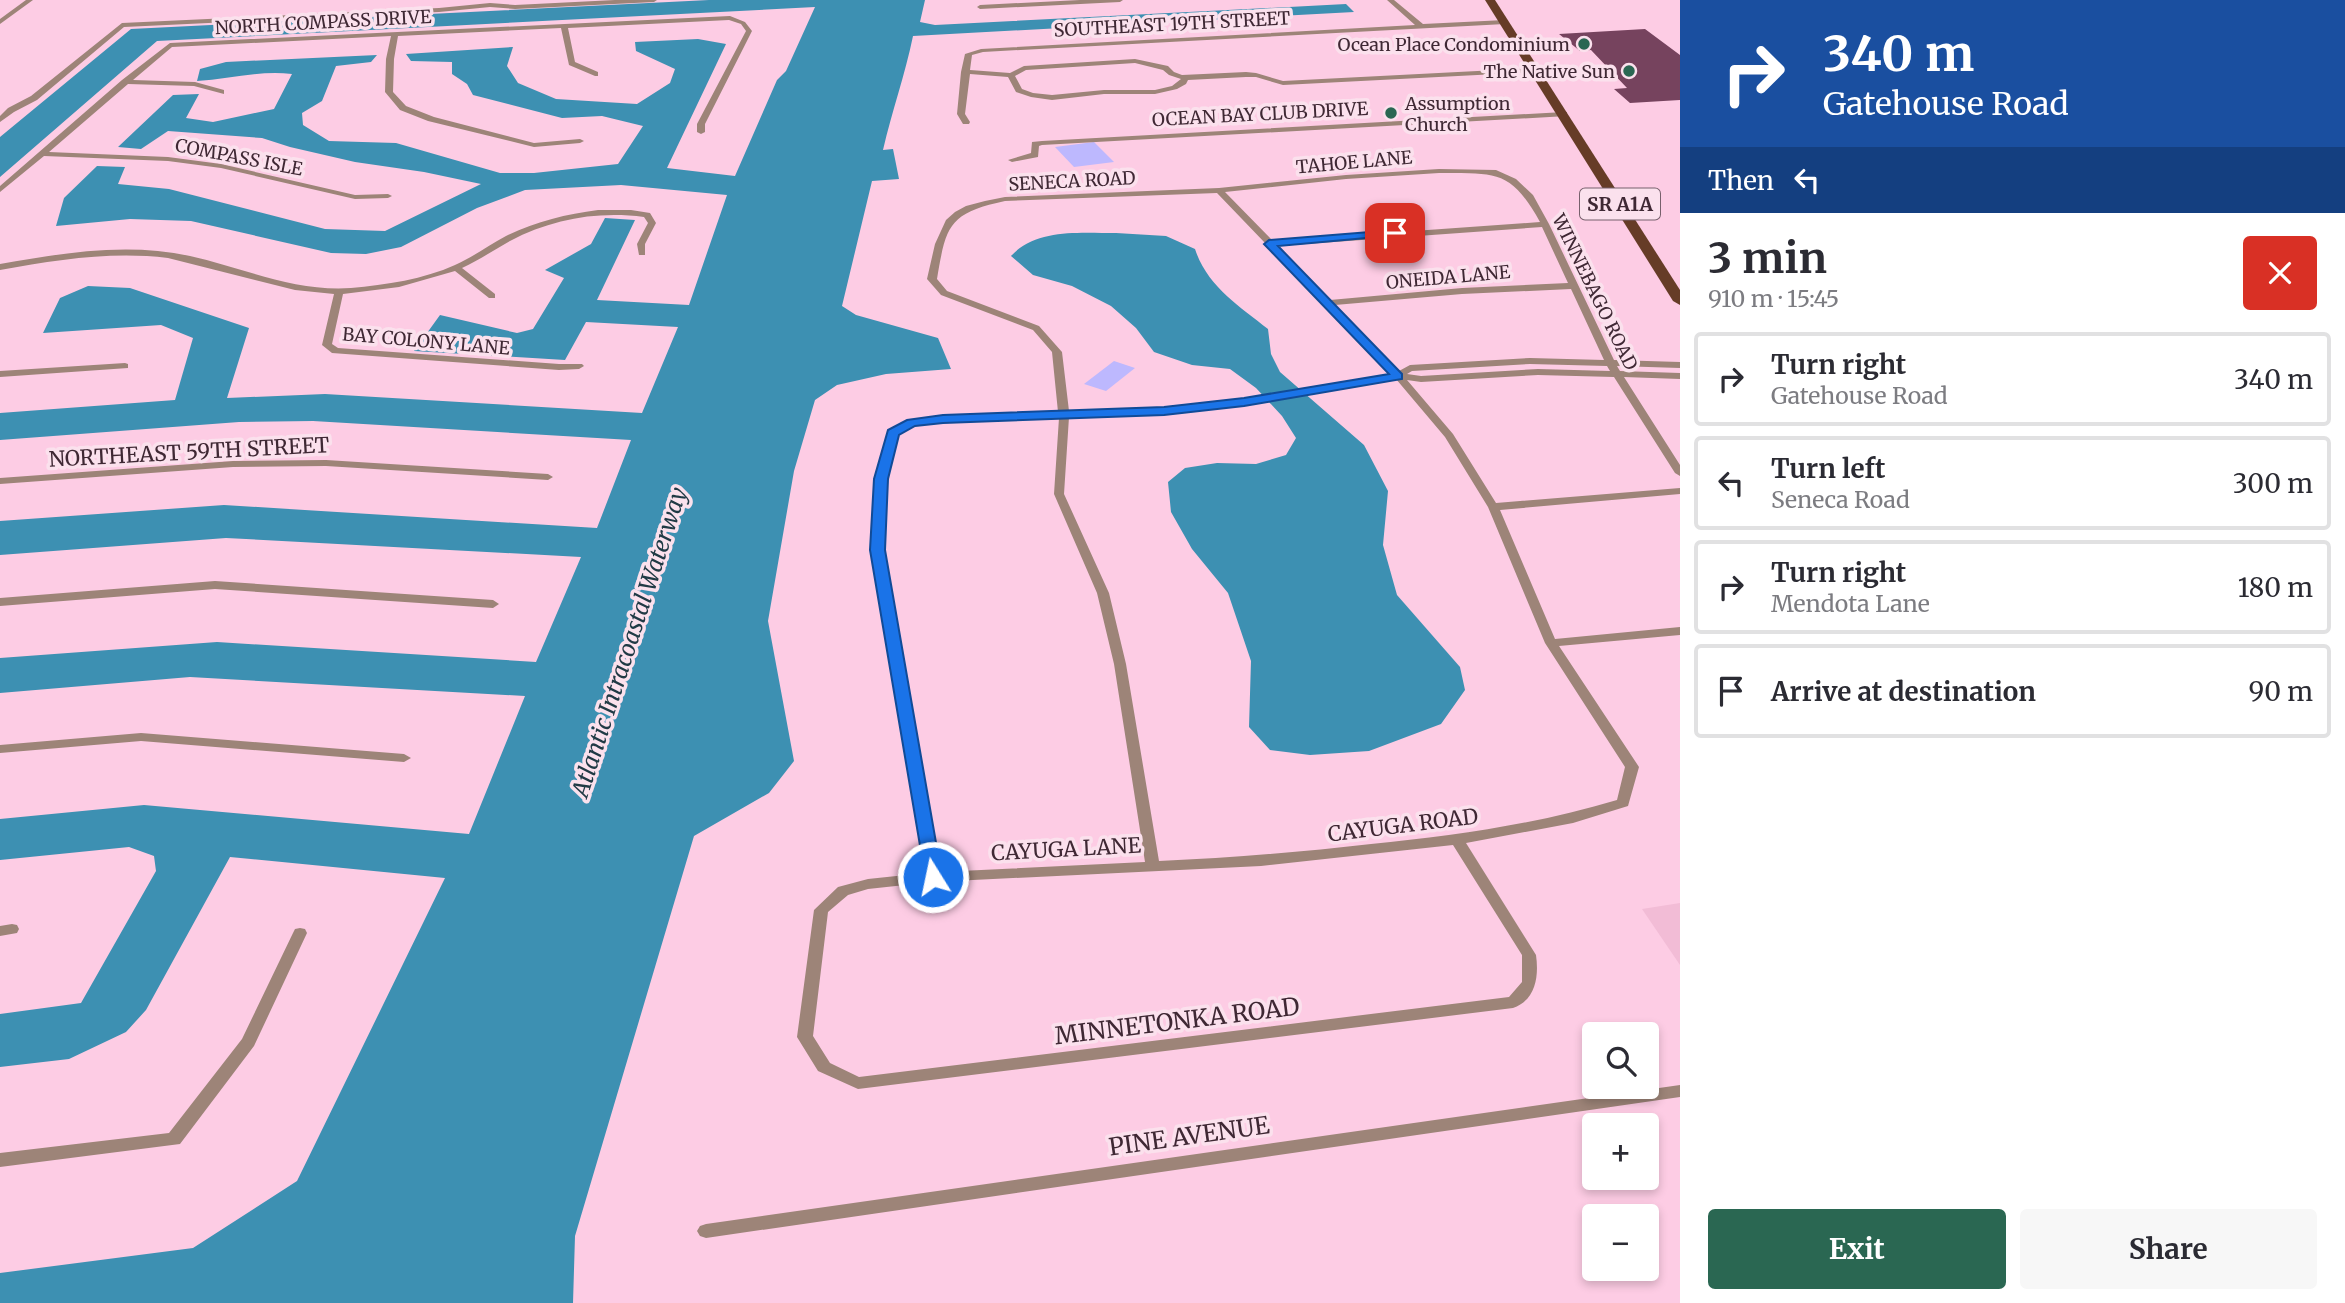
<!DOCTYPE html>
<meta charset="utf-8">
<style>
:root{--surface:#fff;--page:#f7f7f7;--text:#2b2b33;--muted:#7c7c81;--line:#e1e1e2;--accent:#2a6752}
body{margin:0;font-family:Merriweather,serif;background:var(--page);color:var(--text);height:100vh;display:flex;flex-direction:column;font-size:26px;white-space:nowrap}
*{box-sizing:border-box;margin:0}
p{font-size:23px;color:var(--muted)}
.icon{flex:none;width:38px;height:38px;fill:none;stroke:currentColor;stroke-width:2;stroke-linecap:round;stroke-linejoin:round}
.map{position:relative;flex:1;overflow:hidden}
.details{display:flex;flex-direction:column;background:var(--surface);width:665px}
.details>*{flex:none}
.top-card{background:#1a4fa0;color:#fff;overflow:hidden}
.tools{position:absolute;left:1582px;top:1022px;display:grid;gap:14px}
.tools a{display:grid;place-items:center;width:77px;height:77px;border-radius:7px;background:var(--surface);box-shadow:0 4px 10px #0003;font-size:35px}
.pin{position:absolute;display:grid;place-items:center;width:60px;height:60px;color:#fff;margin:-30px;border-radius:14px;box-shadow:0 4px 10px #0006}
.me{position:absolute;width:77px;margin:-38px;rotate:350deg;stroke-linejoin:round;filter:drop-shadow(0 0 5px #0008)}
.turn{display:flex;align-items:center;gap:24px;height:147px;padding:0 28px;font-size:32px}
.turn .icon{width:91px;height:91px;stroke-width:2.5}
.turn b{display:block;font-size:49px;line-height:60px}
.then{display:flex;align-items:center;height:66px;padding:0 28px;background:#0003;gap:14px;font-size:26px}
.round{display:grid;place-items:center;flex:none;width:74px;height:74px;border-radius:7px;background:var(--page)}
.overview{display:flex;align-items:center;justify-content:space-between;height:119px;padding:0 28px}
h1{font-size:42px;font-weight:700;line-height:52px}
.primary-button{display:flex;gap:14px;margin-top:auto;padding:14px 28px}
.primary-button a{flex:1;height:80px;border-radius:7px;background:var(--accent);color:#fff;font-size:28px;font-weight:700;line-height:80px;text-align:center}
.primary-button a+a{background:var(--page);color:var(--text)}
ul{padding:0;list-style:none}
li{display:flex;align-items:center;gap:21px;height:94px;margin:0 14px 10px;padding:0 14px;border:4px solid var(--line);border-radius:7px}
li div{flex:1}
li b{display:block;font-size:26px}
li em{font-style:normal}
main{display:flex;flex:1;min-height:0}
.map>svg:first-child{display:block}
</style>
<main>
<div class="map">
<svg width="1680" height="1303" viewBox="0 0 1680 1303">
<rect width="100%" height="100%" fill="#fdcce4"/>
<!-- built -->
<polygon fill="#f2bcd6" points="1680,903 1680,965 1642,909"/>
<!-- green -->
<g fill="#bdb8fe">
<polygon points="1094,142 1114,162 1074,167 1055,147"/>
<polygon points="1114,361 1135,368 1106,391 1084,384"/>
</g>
<!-- water -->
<g fill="#3d90b2">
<path d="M709,0H925L920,22L935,25L1346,4L1354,12L913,36C905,75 892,111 883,150L893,149L899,179L872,181L842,306L856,315L938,338L951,369L886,374L837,385L815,400L794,471L768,621L794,761L769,793L694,836L575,1236L573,1303H0V1273L193,1248L297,1181L445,878L230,857L146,1010L126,1032L69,1059L0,1067V1014L81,1003L156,871L154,856L129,847L0,860V819L144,805L469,834L525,696L190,677L0,693V658L217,642L536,662L581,557L226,538L0,555V521L224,505L597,528L631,440L313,421L239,422L0,440V413L175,400L193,338L161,325L43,333L60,298L88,286L130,288L249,328L227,398L325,394L642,413L678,327L586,322L565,360L414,351L440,315L517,333L533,329L564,278L545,270L591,244L605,218L635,220L597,300L689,305L727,195L621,185L525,190L477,208L401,247L366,254L331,253L191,221L130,219L56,226L64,198L97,166L125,167L118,184L169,189L325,229L385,231L481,184L424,172L355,162L290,147L262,138L168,131L141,149L118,147L173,95L199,94L186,118L213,122L274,109L292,74C260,70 229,79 197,81L200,69L226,62L377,55L371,62L336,66L322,101L302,113L303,125L329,141L396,143L500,173H534L618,164L643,126L602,116L562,118L473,95L467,84L452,74V62L411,61L406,54L513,47L507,66L518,83L556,99L637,104L670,83L675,69L636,51L635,42L698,39L726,44L667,168L735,176L777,80L786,71L815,7L157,41L0,177V137L131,29Z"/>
<path d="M1116,233L1166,236L1195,249C1207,286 1239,306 1268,329L1271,354L1280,372L1364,445L1388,491L1383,545L1397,595L1460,667L1465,690L1441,724L1369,751L1310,755L1270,750L1249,727L1251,661L1228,593L1192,549L1171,512L1168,482L1185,468L1217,463L1256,464L1286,455L1296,438L1282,416L1256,388L1230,369L1192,365L1154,352L1136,328L1111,306L1072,286L1033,275L1011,256C1036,228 1081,233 1116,233Z"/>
</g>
<!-- building -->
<polygon fill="#76435e" points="1645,29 1680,55 1680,100 1630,103 1614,89 1627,88 1591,50 1580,51 1559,34"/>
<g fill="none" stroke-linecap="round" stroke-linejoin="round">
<!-- minor -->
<g fill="#9d8478" fill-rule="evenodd">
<polygon points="26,0 33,0 0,24 0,19"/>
<polygon points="615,0 657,0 654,2 515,9 490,7 439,12 124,27 37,100 14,112 0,122 0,116 8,108 31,96 122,23 439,8 490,3 515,5"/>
<polygon points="1080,0 1123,0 1120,2 980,9 977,7 980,5"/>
<path d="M1387,0H1394L1423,24L1505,20L1508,22L1505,24L983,52L972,55L970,70L1010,73L1024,66L1135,59L1168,66L1174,72L1182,75L1246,72L1256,73L1283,81L1535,68L1539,70L1535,72L1283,85L1256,77H1246L1188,80L1186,84L1177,89L1155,94H1104L1052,100L1031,97L1016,92L1008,77L970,74L965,114L970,122L969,124H963L957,114L961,72L965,54L981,49L1415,25ZM1135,63L1163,70L1169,75L1181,79L1172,86L1155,90H1104L1052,95L1033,93L1022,89L1015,76L1026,70Z"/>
<polygon points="730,16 745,22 752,31 705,124 705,132 701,134 697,132 697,124 746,31 741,24 729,20 568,28 575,62 598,72 598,76 595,76 569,65 561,28 398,36 394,59 393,92 406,106 434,117 534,143 580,139 584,141 580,143 534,147 428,121 400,110 385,92 386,59 391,36 172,47 133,80 195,82 224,90 224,94 194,86 128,84 49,152 168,157 221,164 355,195 388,194 392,196 388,198 355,199 221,168 168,161 44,156 0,192 0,186 122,80 170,43"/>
<polygon points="1564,112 1567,112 1567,116 1042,145 1039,146 1038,157 1012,162 1008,160 1031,153 1032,142 1042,141"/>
<path d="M1439,169L1496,170L1516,179L1533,195L1549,224L1614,360L1680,362V368L1617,366L1620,371L1680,373V379L1624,377L1680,465V476L1675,473L1614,377L1538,375L1421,382L1407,380L1453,434L1496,503L1680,488V494L1500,510L1555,639L1680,627V635L1559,646L1639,767L1628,806L1573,823L1466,843L1536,955C1539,976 1536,1000 1513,1008L858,1089L818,1071L797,1037L814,910L838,887L868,879L925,873L871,550L876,479L887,433L907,421L943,416L1058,412L1052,352L1033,330L941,295L927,279L935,244L946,220L955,212L966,206L985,201L1005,197L1219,188L1346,175ZM1439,173C1495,174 1510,168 1540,222L1273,241L1225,192L1346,179ZM1217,193L1391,374L1244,399L1164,408L1069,411L1062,352L1039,326L947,291L937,279C946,225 949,213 1005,201ZM1542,227L1568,283L1462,288L1330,300L1278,246ZM1571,289L1604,360L1530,358L1410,365L1399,371L1335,305L1462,294ZM1530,364L1607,366L1610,371L1538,369L1421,376L1407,374L1412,371ZM1396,379L1445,437L1488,507L1545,643L1625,767L1617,800C1537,824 1454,836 1371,844C1301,852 1230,858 1159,861L1126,664L1109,593L1064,494L1069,417L1164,414L1244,405ZM1059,418L1054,494L1097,593L1114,664L1145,862L939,872L883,550L886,479L897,435L914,426L943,422ZM1453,845L1522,955V982L1509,997L859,1077L830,1063L813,1036L828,912L848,895L868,889L933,882L1261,866Z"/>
<path d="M598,210H631L650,213L656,223L645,244V255H639L637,244L648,223L644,217C597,211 552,219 510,241C494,250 479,260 462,268L495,294V298H489L455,271L399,287L343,294L332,344L338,348L559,364H582L584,366L579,369L559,370L332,353L322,345L334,294L295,290L168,258C111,251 56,260 0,270V264C63,253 126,242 190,256C244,268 295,292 351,288C386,285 424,279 455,265C473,257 489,245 506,236C535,222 566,214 598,210Z"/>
<polygon points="125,363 128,364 128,368 0,377 0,371"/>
<polygon points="326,460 548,474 553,477 548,480 326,466 233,467 0,484 0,478 233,461"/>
<polygon points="215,581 493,600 499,604 493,608 215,589 0,606 0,598"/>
<polygon points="141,733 404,754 411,758 404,762 141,741 0,753 0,745"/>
<polygon points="12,924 17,925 19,929 17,933 0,936 0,926"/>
<polygon points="300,928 305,929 307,933 254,1046 180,1144 0,1167 0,1153 169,1133 242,1039 293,933 295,929"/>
<polygon points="1680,1085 1680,1097 706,1238 700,1236 697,1231 700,1226 706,1224"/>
</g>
<!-- primary -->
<polygon fill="#663c27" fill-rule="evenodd" points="1485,0 1495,0 1680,290 1680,305 1673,301"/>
</g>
<!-- route -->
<polygon fill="#1a73e8" stroke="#114b97" stroke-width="2" points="1395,230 1399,231 1399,235 1278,246 1402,374 1402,379 1244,406 1164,415 943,423 915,426 899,435 888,479 885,550 942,877 939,881 926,881 870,550 874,479 888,430 907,420 943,415 1164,407 1244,398 1389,374 1264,244 1269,240"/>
<!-- markers -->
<g fill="#2a6752" stroke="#fbe1ed" stroke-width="2.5">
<circle cx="1584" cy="44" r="7"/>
<circle cx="1629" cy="71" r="7"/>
<circle cx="1391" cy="113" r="7"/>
</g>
<g text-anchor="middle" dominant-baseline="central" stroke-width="7" stroke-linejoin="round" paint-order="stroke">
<!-- far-street labels -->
<g font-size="18" fill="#3f2834" stroke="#fbe1ed">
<text transform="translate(323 22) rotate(-3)">NORTH COMPASS DRIVE</text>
<text transform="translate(1172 24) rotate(-3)">SOUTHEAST 19TH STREET</text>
<text transform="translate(1260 114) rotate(-3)">OCEAN BAY CLUB DRIVE</text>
<text transform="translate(239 157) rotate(11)">COMPASS ISLE</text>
<text transform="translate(1354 162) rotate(-5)">TAHOE LANE</text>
<text transform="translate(1072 181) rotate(-3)">SENECA ROAD</text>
<text transform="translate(1448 277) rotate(-5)">ONEIDA LANE</text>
<text transform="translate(1595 292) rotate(64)">WINNEBAGO ROAD</text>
<text transform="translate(426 341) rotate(5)">BAY COLONY LANE</text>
</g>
<!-- far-poi labels -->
<g font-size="18" fill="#3f2834" stroke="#fbe1ed" text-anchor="end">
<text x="1570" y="44">Ocean Place Condominium</text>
<text x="1615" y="71">The Native Sun</text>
<text x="1405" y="103" text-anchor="start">Assumption<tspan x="1405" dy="21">Church</tspan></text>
</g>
<!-- shield labels -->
<rect fill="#fbe1ed" stroke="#77606c" stroke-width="2" x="1580" y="188.5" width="80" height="31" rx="5"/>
<g font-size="19" font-weight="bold" fill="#3f2834">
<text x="1620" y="204">SR A1A</text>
</g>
<!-- street labels -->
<g font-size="21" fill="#3f2834" stroke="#fbe1ed">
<text transform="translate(189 452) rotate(-3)">NORTHEAST 59TH STREET</text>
<text transform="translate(1403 825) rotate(-7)">CAYUGA ROAD</text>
<text transform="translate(1066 849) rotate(-3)">CAYUGA LANE</text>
</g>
<!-- water labels -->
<g font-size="23" font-style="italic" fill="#203a45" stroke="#fbe1ed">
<text transform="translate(629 642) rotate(-72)">Atlantic Intracoastal Waterway</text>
</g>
<!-- near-street labels -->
<g font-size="24" fill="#3f2834" stroke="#fbe1ed">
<text transform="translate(1177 1021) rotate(-7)">MINNETONKA ROAD</text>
<text transform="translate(1189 1136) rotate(-8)">PINE AVENUE</text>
</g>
</g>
</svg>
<div class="tools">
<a><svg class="icon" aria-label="search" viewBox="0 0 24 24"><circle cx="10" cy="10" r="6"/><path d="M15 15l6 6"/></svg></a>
<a>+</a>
<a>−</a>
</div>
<div class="pin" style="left:1395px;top:233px;background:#d93025"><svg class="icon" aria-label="arrive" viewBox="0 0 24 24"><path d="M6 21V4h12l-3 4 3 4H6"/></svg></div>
<svg class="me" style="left:933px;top:877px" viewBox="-20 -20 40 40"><circle r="17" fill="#1a73e8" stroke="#fff" stroke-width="3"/><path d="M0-11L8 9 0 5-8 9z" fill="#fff"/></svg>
</div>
<section class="details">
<div class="top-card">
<div class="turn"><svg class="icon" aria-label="right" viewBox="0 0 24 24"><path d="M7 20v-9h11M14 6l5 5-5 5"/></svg><div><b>340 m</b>Gatehouse Road</div></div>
<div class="then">Then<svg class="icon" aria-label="left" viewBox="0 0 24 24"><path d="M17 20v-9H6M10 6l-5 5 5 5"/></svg></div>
</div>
<div class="overview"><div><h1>3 min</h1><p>910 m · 15:45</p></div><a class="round" style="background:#d93025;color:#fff"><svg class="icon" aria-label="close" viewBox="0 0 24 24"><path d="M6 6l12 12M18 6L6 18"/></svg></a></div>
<ul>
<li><svg class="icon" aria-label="right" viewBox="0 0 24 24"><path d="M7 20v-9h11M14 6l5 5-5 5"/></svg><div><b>Turn right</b><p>Gatehouse Road</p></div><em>340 m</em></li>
<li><svg class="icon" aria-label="left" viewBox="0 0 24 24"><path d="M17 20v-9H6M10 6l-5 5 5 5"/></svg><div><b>Turn left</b><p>Seneca Road</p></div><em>300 m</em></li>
<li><svg class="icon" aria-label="right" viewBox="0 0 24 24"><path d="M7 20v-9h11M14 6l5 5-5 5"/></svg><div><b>Turn right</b><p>Mendota Lane</p></div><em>180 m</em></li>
<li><svg class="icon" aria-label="arrive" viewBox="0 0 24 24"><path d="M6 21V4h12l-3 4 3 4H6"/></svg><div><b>Arrive at destination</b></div><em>90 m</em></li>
</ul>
<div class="primary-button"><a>Exit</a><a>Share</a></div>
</section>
</main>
